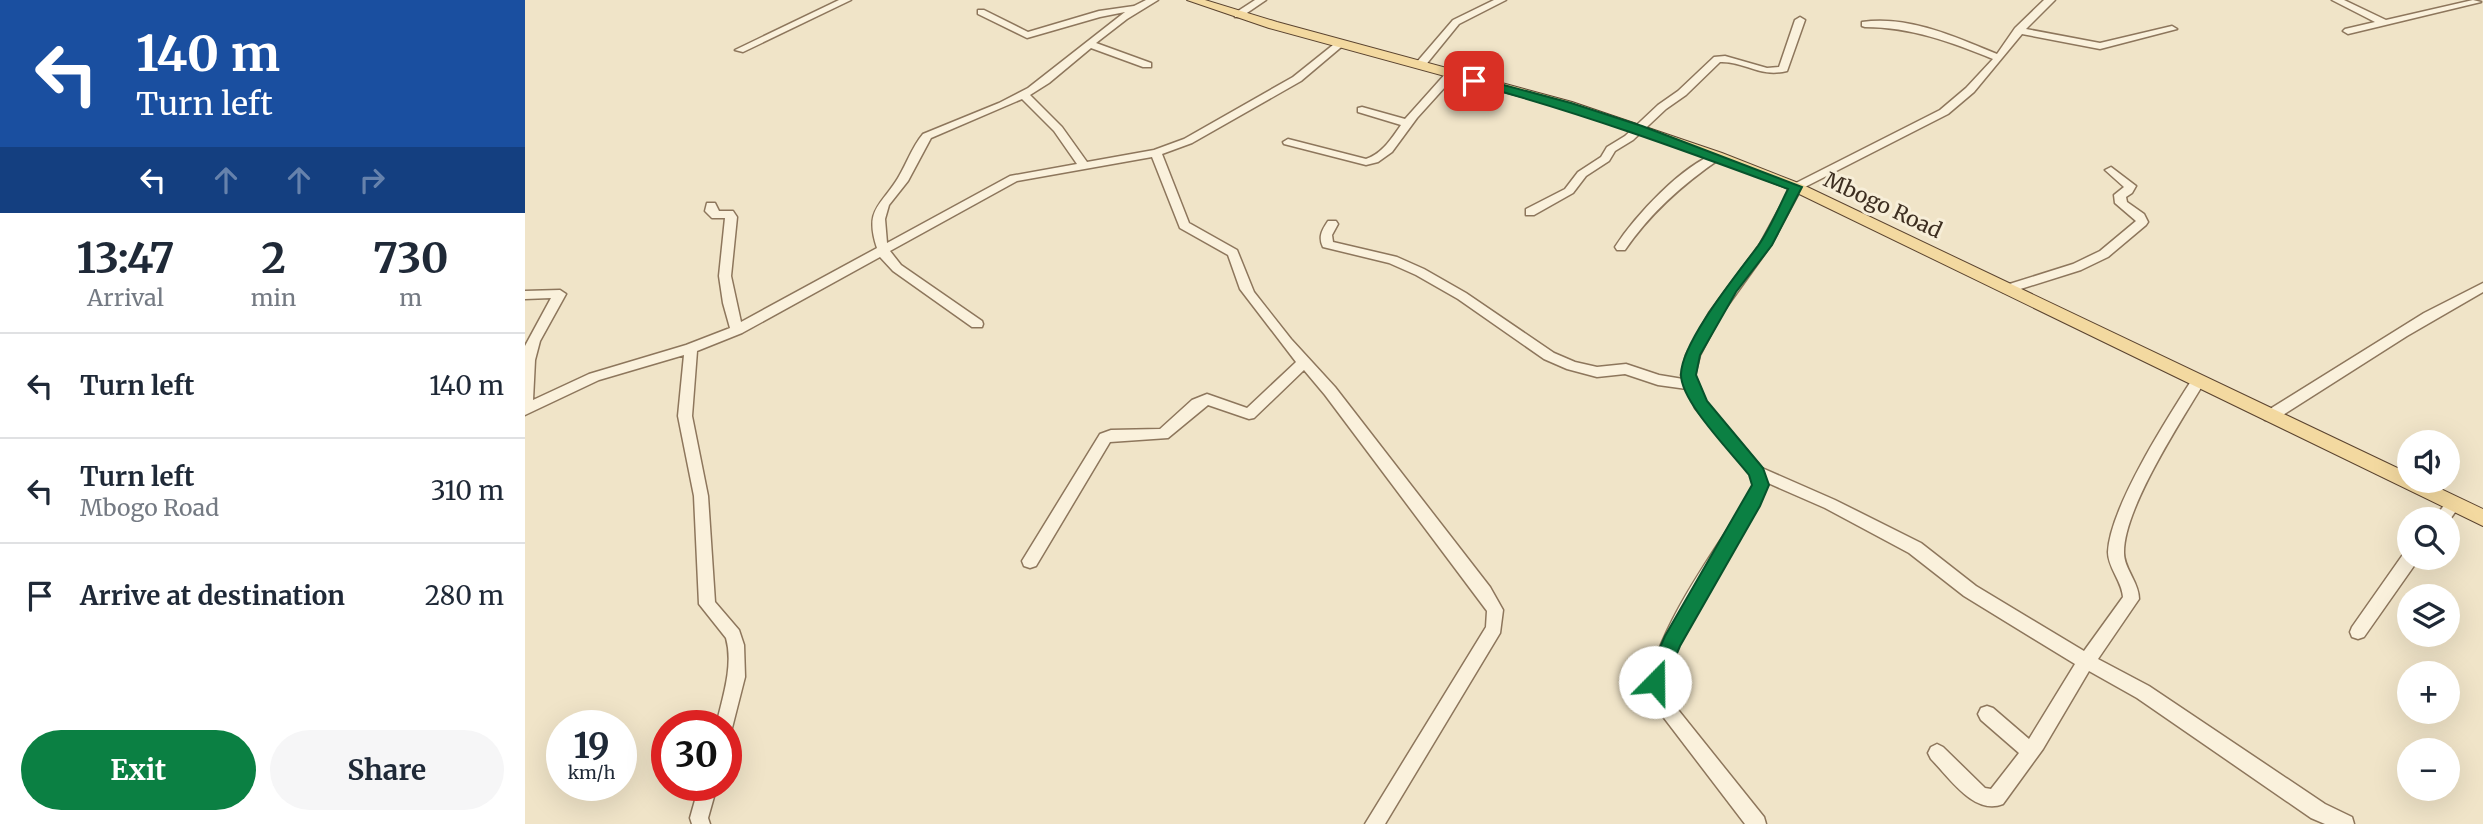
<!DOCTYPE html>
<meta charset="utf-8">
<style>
:root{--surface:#fff;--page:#f6f6f7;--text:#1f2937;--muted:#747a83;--line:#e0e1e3;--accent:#0b8043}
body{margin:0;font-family:Merriweather,serif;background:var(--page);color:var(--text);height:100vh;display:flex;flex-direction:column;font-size:26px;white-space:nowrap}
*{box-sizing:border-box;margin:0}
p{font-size:23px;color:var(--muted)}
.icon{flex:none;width:38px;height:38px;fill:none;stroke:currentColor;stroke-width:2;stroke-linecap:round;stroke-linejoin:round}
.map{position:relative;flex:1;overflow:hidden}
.drawer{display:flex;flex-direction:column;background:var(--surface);width:525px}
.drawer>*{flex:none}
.hud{background:#1a4fa0;color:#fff;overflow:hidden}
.fabs{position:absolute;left:1872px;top:430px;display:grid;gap:14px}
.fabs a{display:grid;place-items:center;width:63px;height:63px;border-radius:50%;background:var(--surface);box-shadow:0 7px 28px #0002;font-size:35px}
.speed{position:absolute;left:21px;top:710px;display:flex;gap:14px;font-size:35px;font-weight:700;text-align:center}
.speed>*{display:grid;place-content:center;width:91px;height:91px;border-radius:50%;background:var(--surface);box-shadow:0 7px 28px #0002;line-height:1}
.speed small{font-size:18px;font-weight:400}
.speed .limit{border:10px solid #d22;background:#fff;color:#111}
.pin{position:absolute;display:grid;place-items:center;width:60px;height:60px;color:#fff;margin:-30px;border-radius:14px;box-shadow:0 4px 10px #0006}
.me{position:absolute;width:77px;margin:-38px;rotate:22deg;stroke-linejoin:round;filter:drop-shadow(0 0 5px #0008)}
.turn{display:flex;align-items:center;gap:24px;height:147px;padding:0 21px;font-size:32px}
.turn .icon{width:91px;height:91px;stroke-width:2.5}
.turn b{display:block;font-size:49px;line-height:60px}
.lanes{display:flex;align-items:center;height:66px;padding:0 21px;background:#0003;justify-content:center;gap:35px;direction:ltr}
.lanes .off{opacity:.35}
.eta{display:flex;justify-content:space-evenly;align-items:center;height:119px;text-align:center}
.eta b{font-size:42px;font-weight:700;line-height:49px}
.action{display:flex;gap:14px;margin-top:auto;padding:14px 21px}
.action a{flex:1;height:80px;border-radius:42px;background:var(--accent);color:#fff;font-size:28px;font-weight:700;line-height:80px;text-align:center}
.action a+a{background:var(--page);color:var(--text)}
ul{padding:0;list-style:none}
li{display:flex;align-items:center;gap:21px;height:105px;padding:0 21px;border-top:2px solid var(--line)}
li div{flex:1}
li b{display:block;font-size:26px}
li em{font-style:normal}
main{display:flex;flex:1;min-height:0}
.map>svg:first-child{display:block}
</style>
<main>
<section class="drawer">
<div class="hud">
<div class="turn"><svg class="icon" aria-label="left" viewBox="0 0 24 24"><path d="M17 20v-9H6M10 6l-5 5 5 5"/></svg><div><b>140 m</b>Turn left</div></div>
<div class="lanes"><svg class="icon" aria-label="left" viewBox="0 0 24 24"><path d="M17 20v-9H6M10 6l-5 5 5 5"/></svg><svg class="icon off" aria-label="ahead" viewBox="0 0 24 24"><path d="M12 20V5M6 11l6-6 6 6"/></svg><svg class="icon off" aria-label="ahead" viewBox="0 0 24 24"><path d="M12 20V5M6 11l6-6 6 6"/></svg><svg class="icon off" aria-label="right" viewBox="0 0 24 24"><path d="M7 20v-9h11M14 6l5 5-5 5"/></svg></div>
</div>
<div class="eta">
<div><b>13:47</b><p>Arrival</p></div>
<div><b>2</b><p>min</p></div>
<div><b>730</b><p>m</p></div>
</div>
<ul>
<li><svg class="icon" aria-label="left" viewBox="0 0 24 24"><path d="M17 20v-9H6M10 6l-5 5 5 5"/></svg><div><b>Turn left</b></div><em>140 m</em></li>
<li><svg class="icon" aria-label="left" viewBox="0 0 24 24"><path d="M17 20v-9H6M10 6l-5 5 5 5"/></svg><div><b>Turn left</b><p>Mbogo Road</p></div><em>310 m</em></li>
<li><svg class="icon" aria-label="arrive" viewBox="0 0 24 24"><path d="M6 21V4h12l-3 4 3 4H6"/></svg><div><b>Arrive at destination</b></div><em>280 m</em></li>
</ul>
<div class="action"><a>Exit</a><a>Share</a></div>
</section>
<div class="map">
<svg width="1958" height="824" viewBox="0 0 1958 824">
<rect width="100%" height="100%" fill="#f0e4c8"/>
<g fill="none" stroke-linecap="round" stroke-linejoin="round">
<!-- minor casing -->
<g stroke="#8d765c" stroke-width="3">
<g id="minor">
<polygon points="314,0 326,0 218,52 210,50"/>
<path d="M621,0H633L602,19L571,43L626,63V67H618L566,48L524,83L505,95L537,127L562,162L629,150L659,139L768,77L813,41L821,43L776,81L667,143L637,154L664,223L712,250L729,292L766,339L810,387L965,587L978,610L975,633L860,824H840L961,627L962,611L800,395L779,370L729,418L724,419L683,405L643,438L585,442L511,566L505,568L499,566L497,561L575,434L586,430L635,429L667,400L682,394L722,408L771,362L715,289L703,255L655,228L627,157L492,181L365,251L376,265L457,321L458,324L457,327H447L368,271L355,257L217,333L172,351L167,416L183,496L190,602L214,630L219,645L220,677L206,732L201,734V726H191C197,699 209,666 201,638L174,604L169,496L153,416L159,355L74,380L0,415V346L26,298L0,299V291L35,290L41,294L15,341L10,360L8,400L64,374L161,345L205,328L198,303L194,276L200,218H187L180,211L182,203H190L194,211H208L212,217L206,276L216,322L352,248C339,209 356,206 373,178C382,163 387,147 398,134L474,103L503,88L600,12L575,17L502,38L453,14V10H459L503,32L574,11L609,6ZM497,99L529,131L552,164L485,176L362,243L360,219L364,205L383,181L406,138Z"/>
<polygon points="730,0 741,0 716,17 710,17 710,13"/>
<polygon points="969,0 981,0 934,24 899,67 891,67 891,63 928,20"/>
<path d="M1519,0H1530L1501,29L1575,43L1647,26L1652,29L1575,49L1497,34L1449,92L1423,114L1276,189L1246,245L1196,315L1175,355L1170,375L1181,402L1237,468L1310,500L1396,543L1451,586L1559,651L1598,597C1597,581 1583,568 1583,552C1585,507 1643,417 1668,378H1678L1680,381C1657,420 1598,509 1599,553C1599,569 1614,582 1614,599L1573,659L1624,686L1800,804L1827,817L1829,824H1800L1786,818L1612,698L1564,671L1518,749L1478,804C1449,816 1424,777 1406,759L1403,753L1406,747L1412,744L1418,747L1460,788L1466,789L1494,753L1456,720L1453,714L1456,708L1462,706L1468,708L1504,739L1550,664L1439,596L1384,553L1300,508L1243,483L1234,505C1199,563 1152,623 1138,691L1239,817L1241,824H1220L1120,693C1136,622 1184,559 1223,498L1229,485L1225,474L1170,408L1162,389L1133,385L1100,374L1072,377L1042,369L1019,359L933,299L891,275L864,263L798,247C793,237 797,230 803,221H811L813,224L807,235L808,242L872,257L899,269L941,293L1029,353L1050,362L1072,367L1101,364L1134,375L1158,379L1156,375L1161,355L1184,313L1235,244L1267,185L1415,110L1441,88L1468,59C1426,42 1386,27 1340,27L1337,26V22C1383,15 1431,37 1472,54L1490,28Z"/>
<polygon points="1807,0 1819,0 1861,20 1948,0 1956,2 1823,34 1818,31 1820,29 1850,22"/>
<path d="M1275,17L1280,20L1262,71C1234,78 1220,61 1195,62L1161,95L1141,109L1108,140L1090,151L1084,161L1061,176L1048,193L1009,215H1001V209L1040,189L1053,172L1076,157L1082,147L1100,136L1133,105L1153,91L1189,57L1200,56L1242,68L1254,67L1270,20Z"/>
<path d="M926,71L930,72V76L892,118L867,152L853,162L841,165L759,144L758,142L763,139L841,159C858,153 866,139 876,125L833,112V108L837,107L880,119L922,72Z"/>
<path d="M1192,153L1197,156L1196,158C1158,184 1126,212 1100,250H1092L1090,247C1110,216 1157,165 1192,153Z"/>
<polygon points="1586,167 1611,186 1607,193 1601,197 1602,202 1619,214 1623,222 1621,225 1583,257 1556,270 1486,292 1478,292 1476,289 1478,286 1548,264 1575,251 1611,221 1590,203 1589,195 1599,187 1580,170"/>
<polygon points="1958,283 1958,292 1882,336 1750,420 1740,420 1738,416 1740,412 1899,313"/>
<polygon points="1928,498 1933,500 1936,504 1923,522 1923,520 1908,520 1923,500"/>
<polygon points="1885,552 1885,558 1893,558 1891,563 1839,637 1833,639 1827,637 1825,632 1827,627 1879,553"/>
<polygon points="174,786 192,786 183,818 185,824 167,824 165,818"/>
</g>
</g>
<!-- major casing -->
<g stroke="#5b4430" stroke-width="2">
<polygon id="major" points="662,0 680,0 752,22 1047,102 1197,153 1276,184 1885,474 1885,481 1899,481 1958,509 1958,526 1266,190 1187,159 1037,108 744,28"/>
</g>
<!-- minor -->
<use href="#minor" fill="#faf1dc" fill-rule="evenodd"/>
<!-- major -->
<use href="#major" fill="#f3d9a0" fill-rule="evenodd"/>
</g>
<!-- route -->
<path fill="#0b8043" stroke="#07532c" stroke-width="2" d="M949,77L1046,103L1117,126L1277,187L1247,245L1211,292L1175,355L1171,375L1182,401L1238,468L1244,485L1235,506L1155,646L1137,689L1130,691L1123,689L1120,682L1140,636L1227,485L1224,475C1207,453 1155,401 1156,374C1157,341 1213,273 1233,246C1245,229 1254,207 1263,189C1158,150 1054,112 945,83V78Z"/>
<g text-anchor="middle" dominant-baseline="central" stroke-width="6" stroke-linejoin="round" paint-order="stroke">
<!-- street labels -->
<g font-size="21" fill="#3d2e20" stroke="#f7eed8">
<text transform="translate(1358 205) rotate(25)">Mbogo Road</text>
</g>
</g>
</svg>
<div class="fabs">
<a><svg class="icon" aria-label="sound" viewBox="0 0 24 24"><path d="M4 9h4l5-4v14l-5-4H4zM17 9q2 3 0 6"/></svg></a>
<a><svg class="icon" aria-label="search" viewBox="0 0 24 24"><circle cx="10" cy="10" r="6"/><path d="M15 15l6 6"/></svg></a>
<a><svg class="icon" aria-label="layers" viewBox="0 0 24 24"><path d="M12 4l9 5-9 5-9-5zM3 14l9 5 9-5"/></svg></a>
<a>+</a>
<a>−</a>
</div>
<div class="speed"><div>19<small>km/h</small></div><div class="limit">30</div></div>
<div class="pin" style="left:949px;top:81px;background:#d93025"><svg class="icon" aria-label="arrive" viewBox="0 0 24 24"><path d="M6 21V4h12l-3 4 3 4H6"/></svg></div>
<svg class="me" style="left:1130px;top:682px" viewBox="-20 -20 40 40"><circle r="19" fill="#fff"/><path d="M0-13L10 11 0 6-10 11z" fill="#0b8043"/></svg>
</div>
</main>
